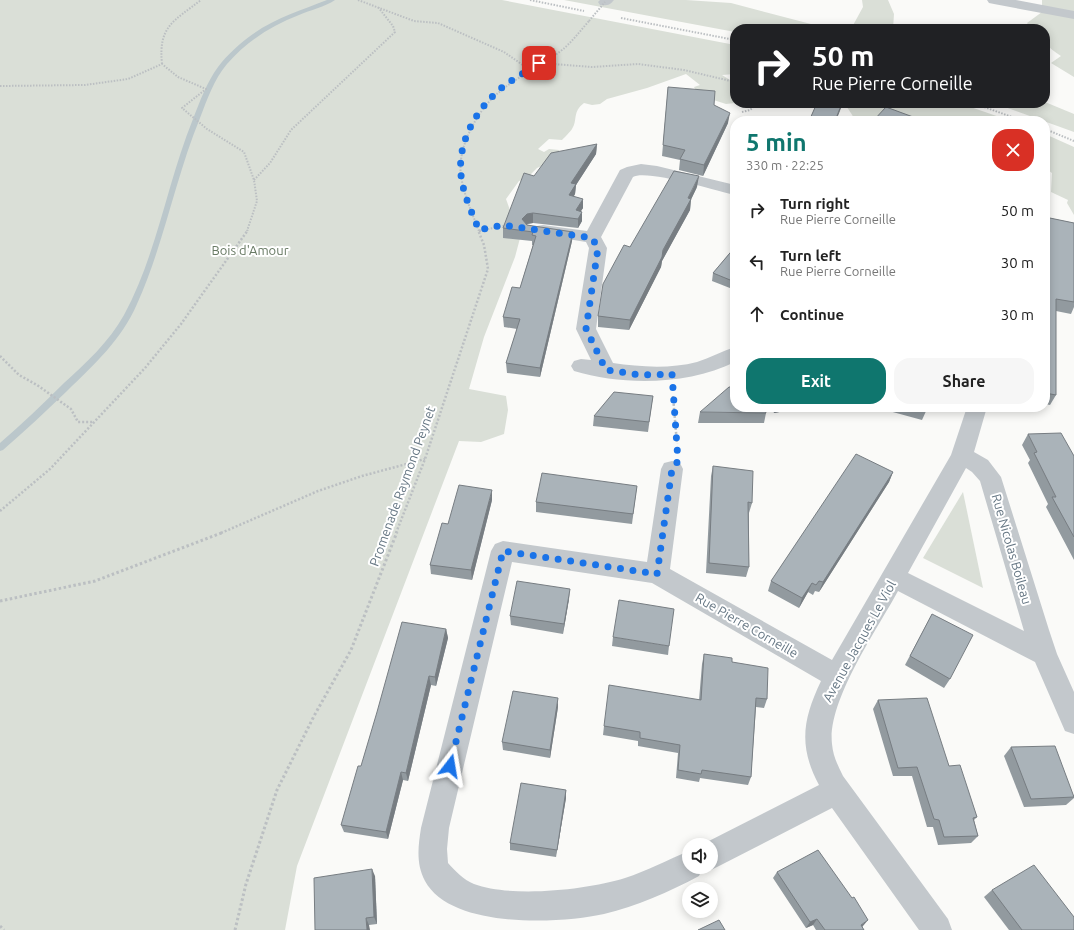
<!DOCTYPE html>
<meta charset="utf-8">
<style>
:root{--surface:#fff;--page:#f6f6f6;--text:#222;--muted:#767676;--accent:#0f766e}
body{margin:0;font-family:Ubuntu,sans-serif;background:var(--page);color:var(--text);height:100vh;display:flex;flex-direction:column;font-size:15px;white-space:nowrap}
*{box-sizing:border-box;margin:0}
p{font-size:13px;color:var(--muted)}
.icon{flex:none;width:22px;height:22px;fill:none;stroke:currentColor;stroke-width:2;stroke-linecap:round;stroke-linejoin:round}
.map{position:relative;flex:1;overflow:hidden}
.sheet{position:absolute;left:730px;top:116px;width:320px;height:296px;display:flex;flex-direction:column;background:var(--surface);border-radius:16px;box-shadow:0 2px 10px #0003}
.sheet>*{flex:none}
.banner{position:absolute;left:730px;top:24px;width:320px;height:84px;border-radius:16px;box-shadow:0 2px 10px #0003;background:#202124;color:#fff;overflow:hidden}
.buttons{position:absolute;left:682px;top:838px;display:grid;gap:8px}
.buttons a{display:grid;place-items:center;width:36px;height:36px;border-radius:50%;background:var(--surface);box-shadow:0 2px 10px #0003;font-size:20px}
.pin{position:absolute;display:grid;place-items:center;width:34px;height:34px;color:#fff;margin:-17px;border-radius:8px;box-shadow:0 2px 6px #0006}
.me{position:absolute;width:44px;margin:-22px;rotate:14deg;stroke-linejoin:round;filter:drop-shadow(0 0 3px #0008)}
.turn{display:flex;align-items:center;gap:14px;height:84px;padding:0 16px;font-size:18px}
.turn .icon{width:52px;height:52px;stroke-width:2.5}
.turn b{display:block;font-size:28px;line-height:34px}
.round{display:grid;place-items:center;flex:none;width:42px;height:42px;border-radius:16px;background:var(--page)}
.summary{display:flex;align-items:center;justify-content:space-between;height:68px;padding:0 16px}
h1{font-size:24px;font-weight:700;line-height:30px;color:var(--accent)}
.action{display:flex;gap:8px;margin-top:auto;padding:8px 16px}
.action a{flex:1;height:46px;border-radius:16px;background:var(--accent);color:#fff;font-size:16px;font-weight:700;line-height:46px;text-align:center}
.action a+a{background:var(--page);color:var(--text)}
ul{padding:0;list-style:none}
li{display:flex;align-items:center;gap:12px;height:52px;padding:0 16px}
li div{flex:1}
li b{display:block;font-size:15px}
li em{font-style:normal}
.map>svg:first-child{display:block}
</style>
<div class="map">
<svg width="1074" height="930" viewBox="0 0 1074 930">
<rect width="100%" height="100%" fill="#fafaf8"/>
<!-- green -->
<g fill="#dadfd7">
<path d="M0,0H502L735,45V74L722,75L735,83V103L726,104L698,95L694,87L700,85L686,74L647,88L607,99L600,104L592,105L584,103C572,112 578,120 572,129C571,131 564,138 562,140L549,139L538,149L544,152L549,149L559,150L560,158L537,168L526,179L519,181L506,199L511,213L523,227L515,257L484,337L469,389L506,396L508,410L504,434L481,442L459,441L297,866L285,930H0Z"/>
<polygon points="564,0 686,0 731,3 830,29 735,29 735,32"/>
<polygon points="862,0 888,0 894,14 893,29 851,29 863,7"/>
<path d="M1042,0H1074V77L1051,63L1061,56C1047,46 1045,46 1045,29H1031L1027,23L1042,12Z"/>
<polygon points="1045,102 1074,114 1074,132 994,103"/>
<path d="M843,103H959L1011,121H914L883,114L877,116L874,121C847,121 858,118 843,103Z"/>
<polygon points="1045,134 1074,147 1074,215 1067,203 1068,200 1051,192 1052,173 1045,168"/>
<polygon points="963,492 983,588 923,558"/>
</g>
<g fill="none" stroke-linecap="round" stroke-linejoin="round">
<!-- stream -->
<path fill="#bbc7cb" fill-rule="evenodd" d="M327,0H335C325,7 310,10 299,15C271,26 247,41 227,64C214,79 207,100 200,118C175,179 164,244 137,304C122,339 94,365 67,391C46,411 25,431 3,450L0,451V443C22,424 43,404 64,383C86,363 109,342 124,315C157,254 167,183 193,119C200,101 207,82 218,67C227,55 240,43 253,34C275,18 302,10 327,0Z"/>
<!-- path-far2 -->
<g stroke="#bbbfc2" stroke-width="2" stroke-dasharray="1.5 1.5" stroke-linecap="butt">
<polyline points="358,0 414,21 438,23 504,52 530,70"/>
<polyline points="530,0 584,11"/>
<polyline points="621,18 735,40"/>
<polyline points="540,63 592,67 638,64 684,70 735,82"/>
<path d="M162,64C158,26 174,21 201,0"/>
<polyline points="0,86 85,85 128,79 162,64 178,77 206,89 182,108 207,129 244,152 254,180 257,201 247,231"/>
<polyline points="973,103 1023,121"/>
<polyline points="742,112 750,110 758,103"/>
<polyline points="1045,129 1074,141"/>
<polyline points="254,180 270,163 291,130 395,32 393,26 378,7"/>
<polyline points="479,231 508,225"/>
<path d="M479,231C472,213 464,195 461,176C459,161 463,145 470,131C492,84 524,79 562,50C572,42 580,31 589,21"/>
</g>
<!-- path-far1 -->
<g stroke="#bbbfc2" stroke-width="2.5" stroke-dasharray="2 2" stroke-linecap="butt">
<polyline points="479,231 483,230"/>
<polyline points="0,356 19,375 37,385 71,409 78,422 94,422"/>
<polyline points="673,396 677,444"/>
<polyline points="0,511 50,469 145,368 181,324 248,230"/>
<polyline points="221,533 318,491 362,476 425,459"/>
<polyline points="396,533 425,459 488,269 484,245 478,230"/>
</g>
<!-- path -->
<g stroke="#bbbfc2" stroke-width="3" stroke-dasharray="2.5 2.5" stroke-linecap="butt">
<polyline points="0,601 95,581 224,532"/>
<polyline points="0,926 4,930"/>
<polyline points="235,930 246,884 277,790 314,716 351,650 397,532"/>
</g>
<!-- minor -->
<g fill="#c3c8cc" fill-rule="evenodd">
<path d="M600,0H614C610,5 607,6 600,5L598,2Z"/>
<polygon points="987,0 1016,0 1074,11 1074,19 994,4 989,3"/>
<path d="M641,164L657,166L735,185V195C717,191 646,169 633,177L601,237L607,248L596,329L613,363C640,367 670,369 697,362C710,358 722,351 735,347V362C688,385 624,386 574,371L571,366L574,361L581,359L591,360L576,329L589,248L586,242L543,235L537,234L534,230L537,226L543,225L587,231L620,170L627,167Z"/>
<path d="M967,407H987L974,452L988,460L1001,477L1049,630L1057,654L1074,692V734L1065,731L1035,662L898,591C877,630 827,701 832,744C833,756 838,766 843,776L948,919L952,930H919L832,808L721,865L711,870L705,867H711V845H701L819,785C798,746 803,719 821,681L652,583L512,562L449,828L447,849L448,863C455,871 464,880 474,884C512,898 586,890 625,878C647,871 667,860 689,851V867H703L699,876C669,892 637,906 604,914C559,924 451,929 425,881C416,864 418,847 421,828L491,551L495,544L503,541L647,562L661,469L664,463L672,461L680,463L683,469L670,569L832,660L951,455ZM966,468L972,472L980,481L1024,631L908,573Z"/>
</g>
<!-- path-bridge -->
<polyline stroke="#bbbfc2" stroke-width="2" stroke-dasharray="1.5 1.5" stroke-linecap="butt" points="589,21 605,2"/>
</g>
<!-- wall -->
<g fill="#929a9f">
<polygon points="668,87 714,105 728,123 703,176 679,170 680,160 662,156"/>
<polygon points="597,144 596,154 576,185 575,194 574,196 583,208 581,211 582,221 578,228 533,223 527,224 526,224 572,241 540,377 507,373 506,363 517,329 504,327 503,317 520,288 533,245 532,245 532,241 503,238 503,228 534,176"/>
<polygon points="697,187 691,199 690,210 662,261 661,267 629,330 598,327 598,316 630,247"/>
<polygon points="1045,217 1074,223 1074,307 1071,314 1056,311 1056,395 1050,405 1045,404"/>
<polygon points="735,247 735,290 712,281 713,273"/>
<polygon points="653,396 648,432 593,426 594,416"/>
<polygon points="771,407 806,407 774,413"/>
<polygon points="889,407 927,407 927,409 922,420 889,411"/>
<polygon points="700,412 766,413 764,423 698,423"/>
<polygon points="1028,434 1074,456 1074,560 1046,507 1048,504 1028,463 1030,460 1022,445"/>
<polygon points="713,466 752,503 749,513 749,567 746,577 706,573 711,476"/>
<polygon points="893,472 889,482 819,592 815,591 813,595 808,592 799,608 768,591 771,581"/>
<polygon points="637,486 632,524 536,512 536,502"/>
<polygon points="492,500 472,580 431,574 430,565 448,524"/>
<polygon points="569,599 563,634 511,625 510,616"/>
<polygon points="932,614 950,679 944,688 905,665"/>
<polygon points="446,629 448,638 436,686 431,685 408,781 403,780 388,839 344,832 341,825"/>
<polygon points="613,637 669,646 668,655 612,646"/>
<polygon points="704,654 732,662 767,699 764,708 756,707 751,777 748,785 700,778 699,782 676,778 678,753 638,746 638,741 603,735 604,726 699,700 702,664"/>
<polygon points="878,700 949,766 977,817 974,820 978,836 971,843 938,845 933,827 927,827 912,776 893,776 873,709"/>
<polygon points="558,707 550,758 503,750 502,742"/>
<polygon points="1011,747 1074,796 1074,798 1066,805 1024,807 1004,756"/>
<polygon points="566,790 566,798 556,857 510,850 510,843"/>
<polygon points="777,872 863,926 862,927 864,930 816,930 813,925 806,928 773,878"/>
<polygon points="375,876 377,924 369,925 315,930"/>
<polygon points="992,890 1074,930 1009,930 984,897"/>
</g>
<!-- shaded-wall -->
<g fill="#777d82">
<polygon points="842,103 843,103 836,121 835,121"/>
<polygon points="730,113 728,123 703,176 704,165"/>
<polygon points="597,144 596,154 576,185 575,194 568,205 569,195 571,183"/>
<polygon points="699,176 697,187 688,206 691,199 690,210 662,261 661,267 629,330 630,320"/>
<polygon points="583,199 583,208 576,218 576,210"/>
<polygon points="582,212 582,221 578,228 578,219"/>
<polygon points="533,213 533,223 527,224 522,229 522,219 527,214"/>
<polygon points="573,232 572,241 540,377 540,368"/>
<polygon points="776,407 806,407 774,413"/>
<polygon points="893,472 889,482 819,592 823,582"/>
<polygon points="492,490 492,500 472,580 471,570"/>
<polygon points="812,583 808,592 799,608 802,598"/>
<polygon points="570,589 569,599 563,634 564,624"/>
<polygon points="446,629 448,638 436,686 435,677"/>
<polygon points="429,676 431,685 408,781 406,773"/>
<polygon points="558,698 558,707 550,758 550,750"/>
<polygon points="401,772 403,780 388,839 386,832"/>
<polygon points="566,790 566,798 556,857 557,850"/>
<polygon points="372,869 375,876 377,924 374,917"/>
<polygon points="366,918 369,925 370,930 367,930"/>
<polygon points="817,919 813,925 806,928 810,922"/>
<polygon points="868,920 863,926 857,930 861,925"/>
</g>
<!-- building -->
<g fill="#aab3b9" stroke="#777d82">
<polygon points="668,87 715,91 714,105 730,113 704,165 680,159 685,150 663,145"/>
<polygon points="817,103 842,103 835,121 809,121"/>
<polygon points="886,107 924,121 873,121"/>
<polygon points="597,144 571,183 576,184 569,195 583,199 576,210 582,212 578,219 533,213 527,214 522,219 527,225 573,232 540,368 506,363 520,319 503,317 512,287 520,288 536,236 532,235 533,232 503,228 524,173 534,176 551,153"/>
<polygon points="674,171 699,176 688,198 691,199 663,250 662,257 630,320 598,316 603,284 624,245 630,247"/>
<polygon points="1045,217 1074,223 1074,302 1056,299 1056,395 1045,393"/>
<polygon points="735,247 735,282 713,273"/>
<polygon points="729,387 735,387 735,407 764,407 766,413 700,412"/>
<polygon points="614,392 653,396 649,422 594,416"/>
<polygon points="917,407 927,407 927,409"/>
<polygon points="1061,433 1074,456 1074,537 1052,497 1056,497 1034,453 1037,452 1028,434"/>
<polygon points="856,454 893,472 823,582 819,581 816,585 812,583 802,598 771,581"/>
<polygon points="713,466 753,471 752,503 748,502 749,567 709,563"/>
<polygon points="542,473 637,486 633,514 536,502"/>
<polygon points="459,485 492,490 471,570 430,565 442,523 448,524"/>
<polygon points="517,581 570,589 564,624 510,616"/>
<polygon points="619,600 674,609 669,646 613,637"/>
<polygon points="932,614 973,635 950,679 910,656"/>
<polygon points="402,622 446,629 435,677 429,676 406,773 401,772 386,832 341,825 358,766 361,766 377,712"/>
<polygon points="704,654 732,658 732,662 768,668 767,699 756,698 751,777 702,770 701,774 678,770 680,745 640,738 640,732 604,726 609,685 701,700"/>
<polygon points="513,691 558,698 550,750 502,742"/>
<polygon points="927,698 949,766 960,765 977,817 973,818 978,836 944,837 939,820 934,819 917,767 898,768 878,700"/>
<polygon points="1055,746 1074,797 1031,799 1011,747"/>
<polygon points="521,783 566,790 557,850 510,843"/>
<polygon points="818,850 852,898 854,897 868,920 861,925 864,930 825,930 817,919 810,922 777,872"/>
<polygon points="1034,865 1074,917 1074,930 1022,930 992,890"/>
<polygon points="372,869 374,917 366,918 367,930 315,930 314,878"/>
<polygon points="719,920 725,930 698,930"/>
</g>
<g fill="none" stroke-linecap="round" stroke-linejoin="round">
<!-- route -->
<path stroke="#1a73e8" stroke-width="7" stroke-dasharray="0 12.6" d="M450,766L503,551L657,574L672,469L678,461L672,374L641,375L606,370L586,329L598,248L592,238L503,225L479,230C472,213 463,194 461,175C457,139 480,103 508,83C518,76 529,70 539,63"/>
</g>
<g text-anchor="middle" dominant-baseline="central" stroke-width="4" stroke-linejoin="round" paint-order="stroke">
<!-- park labels -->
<g font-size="13" fill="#687a64" stroke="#fff">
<text x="250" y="250">Bois d'Amour</text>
</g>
<!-- street labels -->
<g font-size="13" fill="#657683" stroke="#fff">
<text transform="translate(402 486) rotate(-70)">Promenade Raymond Peynet</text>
<text transform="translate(1012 549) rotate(74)">Rue Nicolas Boileau</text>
<text transform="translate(747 625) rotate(30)">Rue Pierre Corneille</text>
<text transform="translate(859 641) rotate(-61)">Avenue Jacques Le Viol</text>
</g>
</g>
</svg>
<div class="buttons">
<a><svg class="icon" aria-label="sound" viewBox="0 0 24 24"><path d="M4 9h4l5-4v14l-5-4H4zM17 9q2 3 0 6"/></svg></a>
<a><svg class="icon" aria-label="layers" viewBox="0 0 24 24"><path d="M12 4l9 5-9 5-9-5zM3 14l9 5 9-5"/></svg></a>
</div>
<div class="pin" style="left:539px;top:63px;background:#d93025"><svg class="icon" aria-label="arrive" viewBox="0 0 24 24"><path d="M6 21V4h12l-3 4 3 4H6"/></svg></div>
<svg class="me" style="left:450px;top:766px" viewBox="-20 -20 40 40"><path d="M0-17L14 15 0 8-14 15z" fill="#1a73e8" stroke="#fff" stroke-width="4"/></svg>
<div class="banner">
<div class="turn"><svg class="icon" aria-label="right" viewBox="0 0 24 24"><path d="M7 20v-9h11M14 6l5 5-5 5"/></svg><div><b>50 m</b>Rue Pierre Corneille</div></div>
</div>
<section class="sheet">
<div class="summary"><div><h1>5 min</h1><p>330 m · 22:25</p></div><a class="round" style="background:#d93025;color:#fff"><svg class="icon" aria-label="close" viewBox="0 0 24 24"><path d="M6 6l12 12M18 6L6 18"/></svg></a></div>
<ul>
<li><svg class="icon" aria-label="right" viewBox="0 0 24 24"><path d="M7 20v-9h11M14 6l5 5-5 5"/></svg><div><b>Turn right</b><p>Rue Pierre Corneille</p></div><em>50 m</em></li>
<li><svg class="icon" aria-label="left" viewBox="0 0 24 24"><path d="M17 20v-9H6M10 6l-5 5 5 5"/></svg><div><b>Turn left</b><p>Rue Pierre Corneille</p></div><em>30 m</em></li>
<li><svg class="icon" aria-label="ahead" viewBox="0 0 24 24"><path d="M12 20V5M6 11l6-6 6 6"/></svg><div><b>Continue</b></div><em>30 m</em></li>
</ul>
<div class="action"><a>Exit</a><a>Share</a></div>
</section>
</div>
